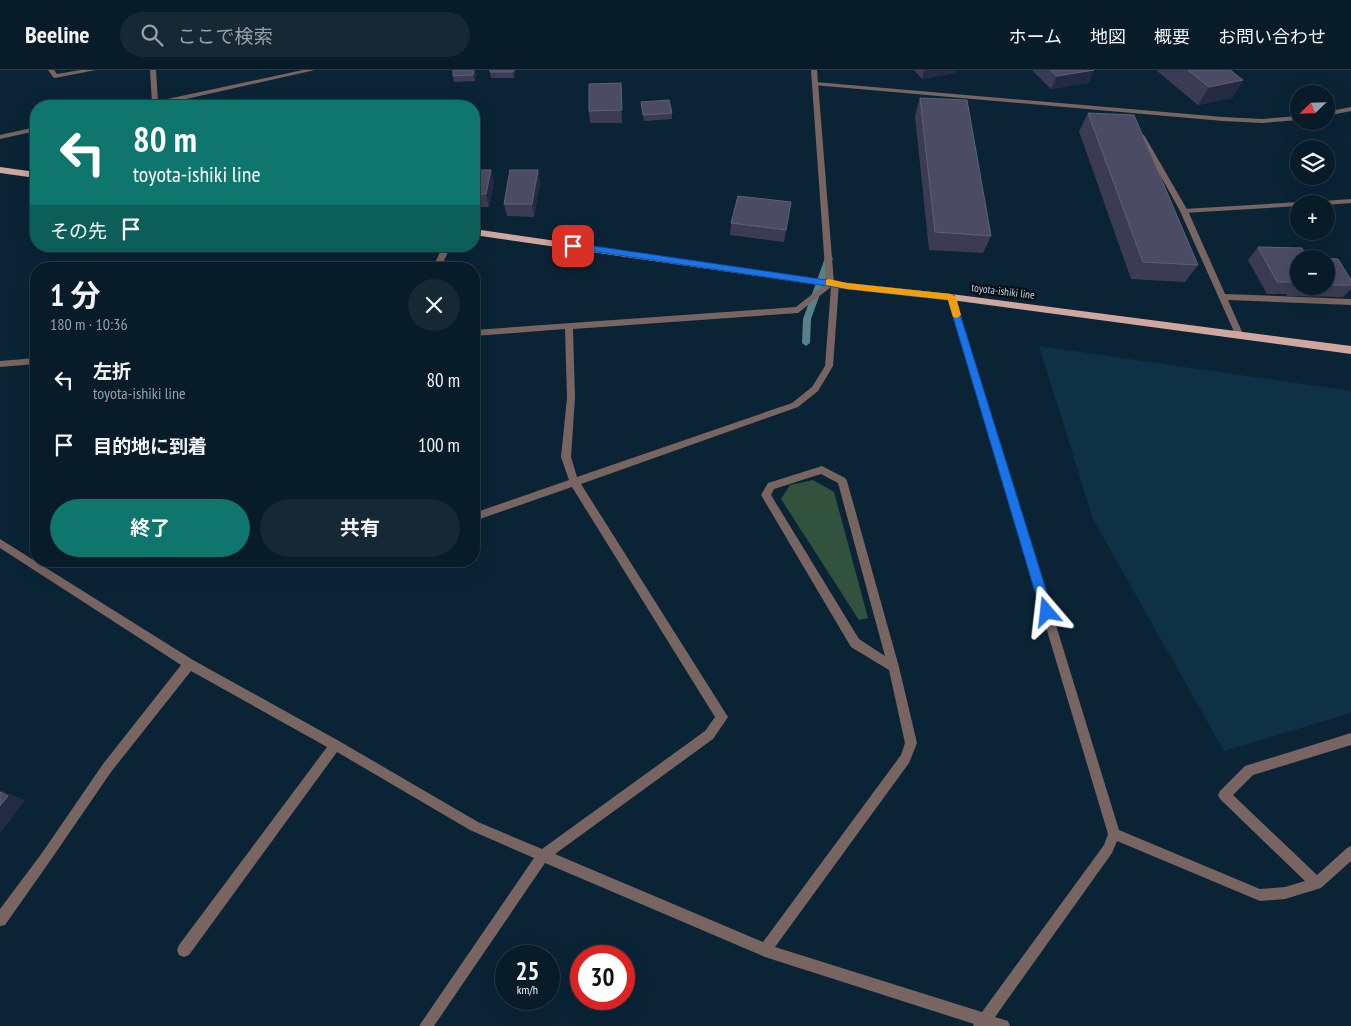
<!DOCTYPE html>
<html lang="ja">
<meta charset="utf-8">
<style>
:root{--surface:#081b28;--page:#162834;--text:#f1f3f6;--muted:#98a1a8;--line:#293945;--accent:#0f766e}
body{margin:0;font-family:"PT Sans Narrow","Noto Sans JP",sans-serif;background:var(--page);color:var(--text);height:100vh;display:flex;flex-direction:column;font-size:19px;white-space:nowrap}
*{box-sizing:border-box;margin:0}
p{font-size:16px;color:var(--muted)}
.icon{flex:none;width:28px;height:28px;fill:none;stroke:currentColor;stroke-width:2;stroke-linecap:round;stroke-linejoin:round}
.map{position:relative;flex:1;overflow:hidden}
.details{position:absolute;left:30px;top:192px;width:450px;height:305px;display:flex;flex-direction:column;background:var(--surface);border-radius:20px;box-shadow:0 5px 20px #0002,0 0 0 1px var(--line)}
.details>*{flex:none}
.banner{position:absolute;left:30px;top:30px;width:450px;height:152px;border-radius:20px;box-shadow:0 5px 20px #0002,0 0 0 1px var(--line);background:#0f766e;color:#fff;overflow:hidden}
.needle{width:32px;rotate:247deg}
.controls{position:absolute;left:1290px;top:15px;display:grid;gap:10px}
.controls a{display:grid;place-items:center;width:45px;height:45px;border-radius:50%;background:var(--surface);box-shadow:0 5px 20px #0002,0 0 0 1px var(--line);font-size:25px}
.speed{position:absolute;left:495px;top:875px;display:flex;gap:10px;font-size:25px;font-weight:700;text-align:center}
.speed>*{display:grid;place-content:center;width:65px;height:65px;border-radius:50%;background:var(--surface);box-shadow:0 5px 20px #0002,0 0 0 1px var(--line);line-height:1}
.speed small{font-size:12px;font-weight:400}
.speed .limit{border:8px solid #d22;background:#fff;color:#111}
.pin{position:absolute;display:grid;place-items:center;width:42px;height:42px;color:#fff;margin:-21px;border-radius:10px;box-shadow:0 2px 8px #0006}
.me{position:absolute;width:55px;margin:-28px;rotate:343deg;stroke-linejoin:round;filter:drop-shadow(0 0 4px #0008)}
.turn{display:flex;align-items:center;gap:18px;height:105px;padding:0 20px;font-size:22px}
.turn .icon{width:65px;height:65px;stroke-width:2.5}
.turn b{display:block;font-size:35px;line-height:42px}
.then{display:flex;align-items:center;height:48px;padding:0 20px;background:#0003;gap:10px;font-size:19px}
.round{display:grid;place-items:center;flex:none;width:52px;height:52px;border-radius:26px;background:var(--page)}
.summary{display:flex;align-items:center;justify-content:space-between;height:85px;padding:0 20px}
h1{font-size:30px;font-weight:700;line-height:38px}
.primary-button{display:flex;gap:10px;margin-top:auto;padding:10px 20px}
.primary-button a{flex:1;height:58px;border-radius:30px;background:var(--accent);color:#fff;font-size:20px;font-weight:700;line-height:58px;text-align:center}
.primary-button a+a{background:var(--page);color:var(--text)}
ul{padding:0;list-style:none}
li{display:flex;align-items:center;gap:15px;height:65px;padding:0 20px}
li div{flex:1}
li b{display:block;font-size:19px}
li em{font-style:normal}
header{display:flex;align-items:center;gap:30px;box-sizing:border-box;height:70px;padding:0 25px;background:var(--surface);border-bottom:1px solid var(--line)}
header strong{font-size:24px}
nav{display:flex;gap:28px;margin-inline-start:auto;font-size:18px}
.search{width:350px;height:45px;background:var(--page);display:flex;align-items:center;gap:12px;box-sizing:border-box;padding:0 18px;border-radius:28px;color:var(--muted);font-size:19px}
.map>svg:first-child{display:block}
</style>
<header>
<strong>Beeline</strong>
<div class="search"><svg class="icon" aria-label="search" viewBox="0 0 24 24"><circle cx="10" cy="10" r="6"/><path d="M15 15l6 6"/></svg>ここで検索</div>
<nav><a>ホーム</a><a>地図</a><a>概要</a><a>お問い合わせ</a></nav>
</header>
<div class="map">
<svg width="1351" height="956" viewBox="0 0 1351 956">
<rect width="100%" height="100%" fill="#0a2436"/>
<!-- built -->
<polygon fill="#0f3145" points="1039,276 1351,321 1351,643 1224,681 1093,449"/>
<!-- green -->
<polygon fill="#31533d" points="813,410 834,422 868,548 859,550 781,429 790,415"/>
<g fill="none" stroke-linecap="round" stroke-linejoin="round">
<!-- stream -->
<polygon fill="#56818a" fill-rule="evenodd" points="829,185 833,188 811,249 810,273 806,276 802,273 803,249 825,188"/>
<!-- pedestrian -->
<g fill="#786460" fill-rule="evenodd">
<polygon points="1351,129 1351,133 1326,135 1326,134 1306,134 1309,132"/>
<polygon points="1299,132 1302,134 1299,134 1299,136 1184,143 1180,141 1184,139"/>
</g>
<!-- minor -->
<g fill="#786460" fill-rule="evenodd">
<polygon points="48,0 54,0 57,4 81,0 96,0 55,8 53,7"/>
<polygon points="150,0 156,0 158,31 303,0 315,0 155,36 141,36 142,35 152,32"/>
<polygon points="815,12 1223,47 1262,49 1299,46 1299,50 1262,53 1223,51 813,15 813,13"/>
<polygon points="1351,37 1351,41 1326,46 1326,42"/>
<polygon points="36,57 36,61 0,69 0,65"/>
<polygon points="1139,64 1144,65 1188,141 1225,224 1351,229 1351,235 1228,230 1243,264 1239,267 1236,266 1180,141 1138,65"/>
<polygon points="443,176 451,176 440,199 432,199"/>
<path d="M830,210L838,212L839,214L833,296L818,321L798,337L581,414L728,647L713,669L555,784L763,872L901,685L905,673L889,600L851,577L761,425L768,413L822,396L845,408L847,411L899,597L917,673L909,693L775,877L982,942L1104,775L1108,764L947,227L951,224L955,227L1119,760L1260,819L1285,817L1305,811L1220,729L1218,725L1220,721L1245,696L1351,663V675L1253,705L1233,725L1317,805L1347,778L1351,776V791L1321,818L1285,829L1260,831L1117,771L1112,783L995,947L1008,951L1010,956H973L974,954L765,887L545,793L434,956H419L534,788L470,760L337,682L189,885L184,887L179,885L177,880L179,875L327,677L191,601L111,702L50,791L5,855L0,856V839L42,783L103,694L181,595L0,478V469L193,590L339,671L478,752L542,779L705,661L715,647L572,417L474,451V443L569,410L561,387L567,328L565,259L474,266V260L796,237ZM831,217L825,296L812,317L792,333L577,407L571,387L575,328L573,259L798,243ZM821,404L838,413L885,586L859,569L771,425L774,419Z"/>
<polygon points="36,288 36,294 0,297 0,291"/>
</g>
<!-- tertiary -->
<polygon fill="#786460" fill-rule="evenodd" points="811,0 817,0 834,213 830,216 826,213"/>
<!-- primary -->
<g fill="#cfa79e" fill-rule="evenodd">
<polygon points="0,97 36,102 36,108 0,103"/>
<polygon points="474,159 847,213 951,224 1351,276 1351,284 951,230 847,219 474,165"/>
</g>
</g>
<!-- wall -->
<g fill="#3c3b54" fill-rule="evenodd">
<polygon points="516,0 514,8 491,8 490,2"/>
<polygon points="914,0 956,0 955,3 922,9"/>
<polygon points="1032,0 1094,0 1088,13 1051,19"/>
<polygon points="1156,0 1230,0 1243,10 1232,28 1198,35"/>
<polygon points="476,3 475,11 454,12 453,6"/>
<polygon points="621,13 622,53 590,53 589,41"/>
<polygon points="920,28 991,166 983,183 929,180 915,46"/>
<polygon points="641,32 672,43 672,49 644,51"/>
<polygon points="1088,43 1198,195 1185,212 1131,209 1079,61"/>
<polygon points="474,100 494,112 489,137 474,137"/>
<polygon points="538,100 540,113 534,147 507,146 504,134"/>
<polygon points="791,132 784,172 730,165 731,153"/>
<path d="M1258,177L1302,178L1307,188L1338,189L1351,210V219L1343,227L1287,226L1286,224H1267L1248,190ZM1299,189H1326V216H1299Z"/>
</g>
<!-- shaded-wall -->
<g fill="#222b41">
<polygon points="474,0 475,0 476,3 475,11 473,5"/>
<polygon points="514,0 516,0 514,8 513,2"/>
<polygon points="924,0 956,0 955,3 922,9"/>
<polygon points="1094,0 1088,13 1051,19 1057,6"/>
<polygon points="1243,10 1232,28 1198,35 1209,17"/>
<polygon points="185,30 189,36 184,36"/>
<polygon points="36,75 36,82 31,76"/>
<polygon points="491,100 494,112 489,137 486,124"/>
<polygon points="538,100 540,113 534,147 532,134"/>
<polygon points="0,720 25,730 0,764"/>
</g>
<!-- building -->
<g fill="#4b4b63" stroke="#5e6076">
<polygon points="453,0 474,0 473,5 453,6"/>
<polygon points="490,0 514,0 513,2 490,2"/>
<polygon points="1050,0 1094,0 1057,6"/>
<polygon points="1188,0 1230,0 1243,10 1209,17"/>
<polygon points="621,13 622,40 589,41 589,14"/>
<polygon points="920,28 967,30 991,166 935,162"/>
<polygon points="185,30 184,36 152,36"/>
<polygon points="669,30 672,43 643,45 641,32"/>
<polygon points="1088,43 1134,45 1198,195 1143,192"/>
<polygon points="36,61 36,75 31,76 31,62"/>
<polygon points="474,100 491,100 486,124 474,124"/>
<polygon points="510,100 538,100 532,134 504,134"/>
<polygon points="738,126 791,132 786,160 731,153"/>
<polygon points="1258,177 1302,178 1307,188 1338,189 1351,210 1351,215 1326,215 1326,189 1299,189 1299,214 1297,212 1277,212"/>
<polygon points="0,722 8,726 0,736"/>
</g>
<!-- route -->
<polygon fill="#1a73e8" stroke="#114b97" points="573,173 847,213 954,225 1053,542 1051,546 1047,547 1043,546 1041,542 948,230 847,219 570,178 568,176"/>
<!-- slow -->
<polygon fill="#f59e0b" points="829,209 847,213 951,224 956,227 961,245 957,248 953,247 948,230 847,219 826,215 826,210"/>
<g text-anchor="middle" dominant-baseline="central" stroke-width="4.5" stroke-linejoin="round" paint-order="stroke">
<!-- far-street labels -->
<g font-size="11" fill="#c5d4e0" stroke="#040d14">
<text transform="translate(1003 221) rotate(7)">toyota-ishiki line</text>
</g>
</g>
</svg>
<div class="controls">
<a><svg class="needle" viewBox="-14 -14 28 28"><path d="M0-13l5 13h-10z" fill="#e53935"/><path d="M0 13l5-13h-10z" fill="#98a1a8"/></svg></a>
<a><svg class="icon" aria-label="layers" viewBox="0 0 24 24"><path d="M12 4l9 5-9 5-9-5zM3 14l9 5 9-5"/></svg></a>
<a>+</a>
<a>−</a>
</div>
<div class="speed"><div>25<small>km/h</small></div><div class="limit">30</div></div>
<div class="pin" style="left:573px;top:176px;background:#d93025"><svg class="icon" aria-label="arrive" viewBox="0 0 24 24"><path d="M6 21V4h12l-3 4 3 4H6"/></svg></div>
<svg class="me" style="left:1047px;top:542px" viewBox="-20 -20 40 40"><path d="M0-17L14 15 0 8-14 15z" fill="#1a73e8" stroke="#fff" stroke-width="4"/></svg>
<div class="banner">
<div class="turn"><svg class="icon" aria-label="left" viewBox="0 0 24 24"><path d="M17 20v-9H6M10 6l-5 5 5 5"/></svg><div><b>80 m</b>toyota-ishiki line</div></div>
<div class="then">その先<svg class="icon" aria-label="arrive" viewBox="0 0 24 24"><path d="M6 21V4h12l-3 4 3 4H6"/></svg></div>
</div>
<section class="details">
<div class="summary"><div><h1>1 分</h1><p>180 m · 10:36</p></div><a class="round"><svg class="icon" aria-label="close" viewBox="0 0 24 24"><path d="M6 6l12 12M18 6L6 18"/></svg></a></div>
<ul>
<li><svg class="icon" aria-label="left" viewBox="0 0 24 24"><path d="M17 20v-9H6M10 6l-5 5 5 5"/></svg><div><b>左折</b><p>toyota-ishiki line</p></div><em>80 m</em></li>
<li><svg class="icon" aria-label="arrive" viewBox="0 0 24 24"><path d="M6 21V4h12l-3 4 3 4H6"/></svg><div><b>目的地に到着</b></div><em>100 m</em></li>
</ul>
<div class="primary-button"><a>終了</a><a>共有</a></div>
</section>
</div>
